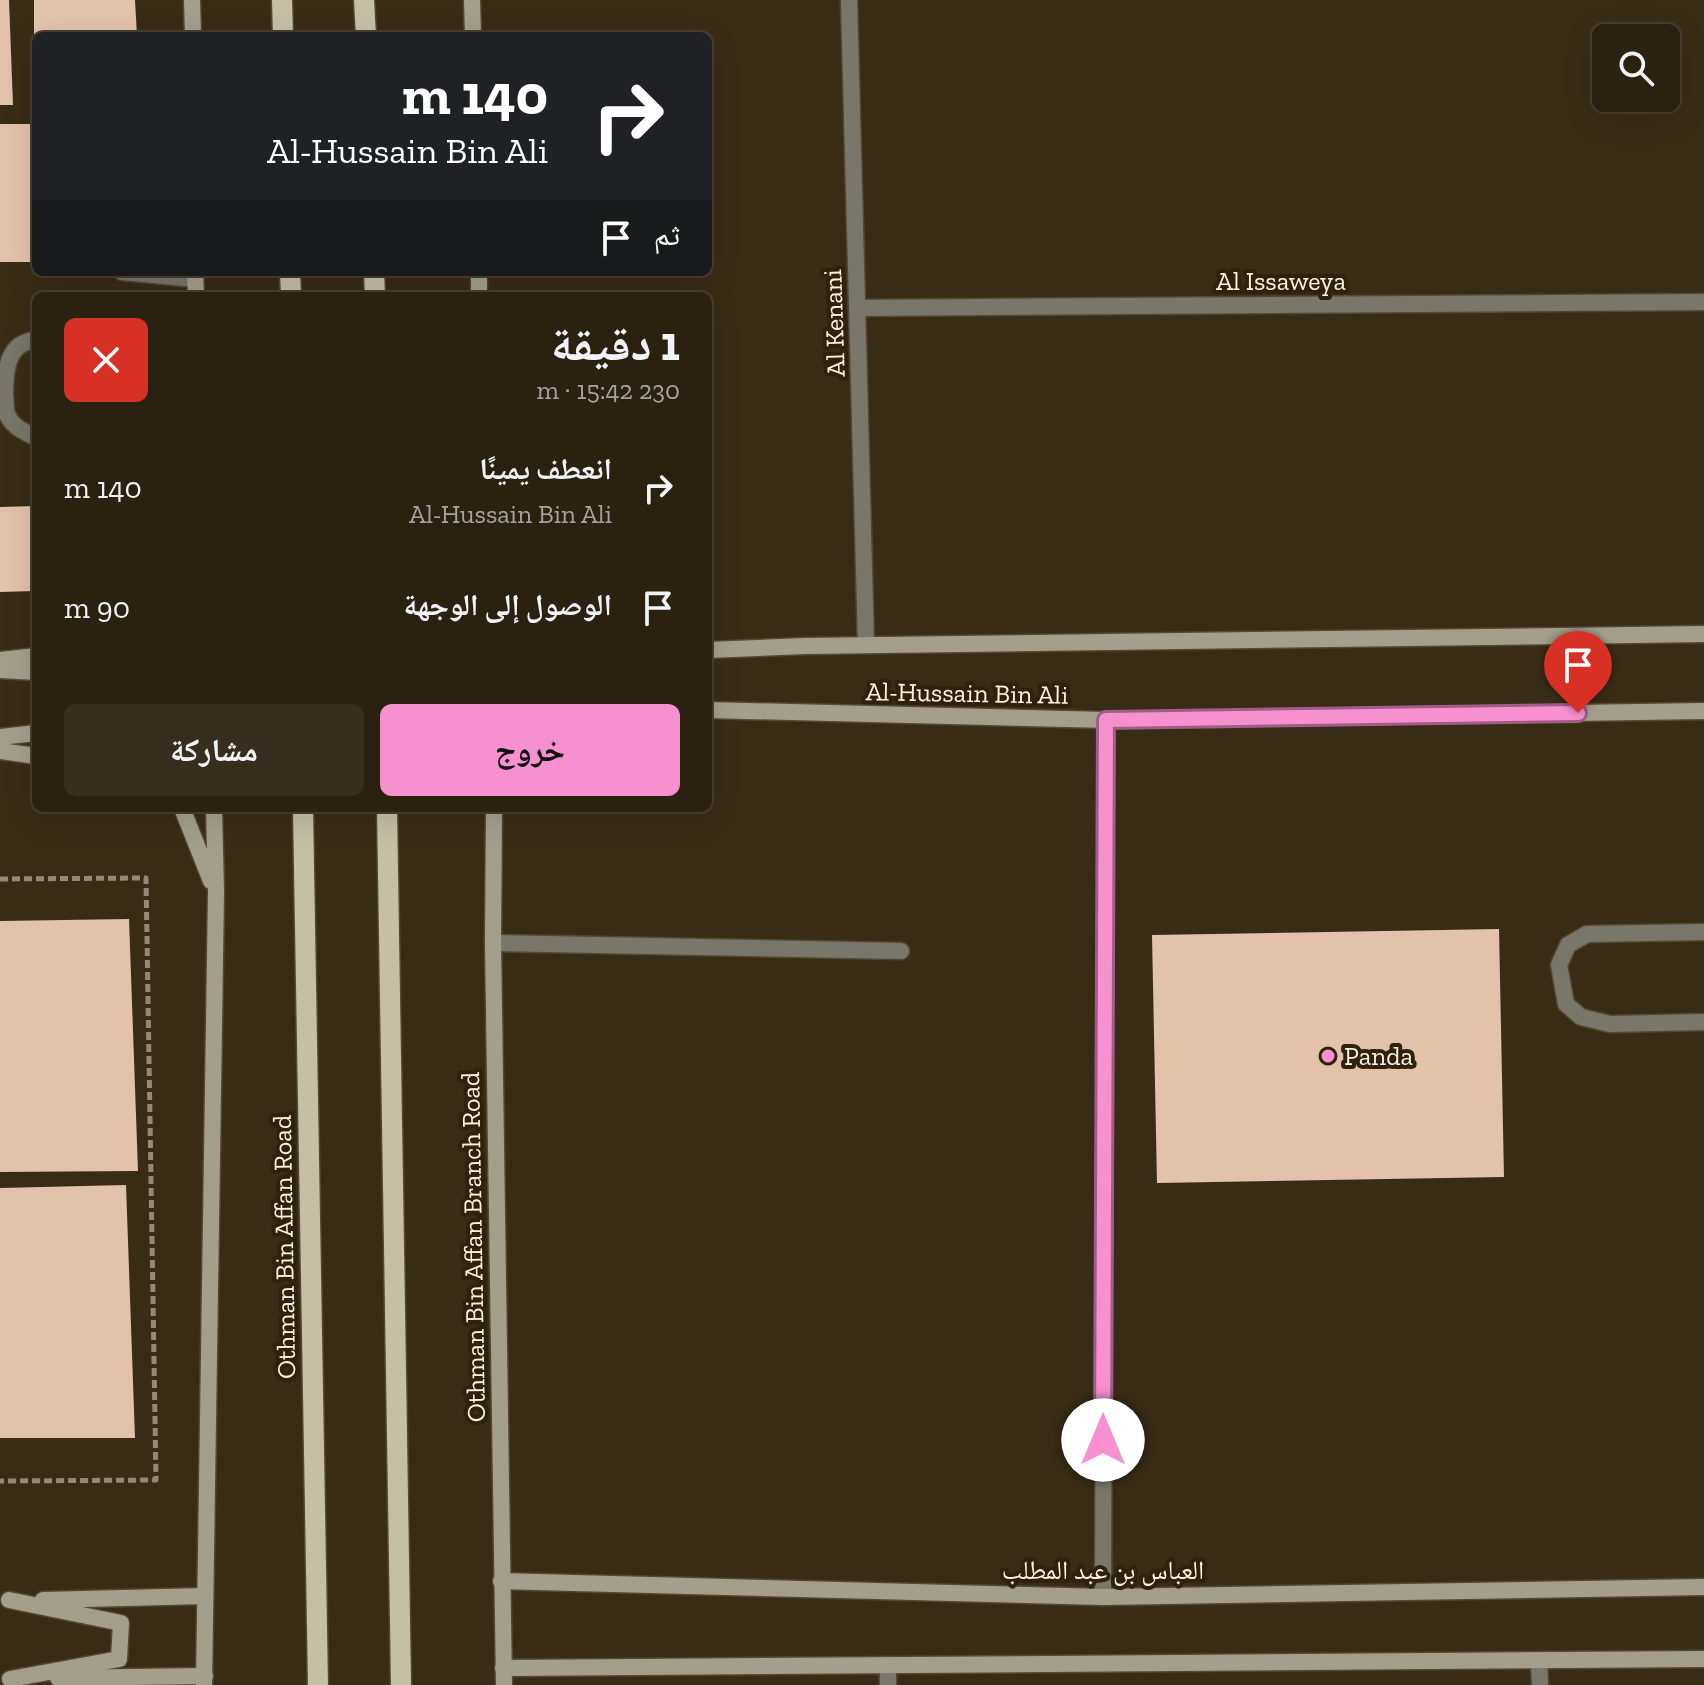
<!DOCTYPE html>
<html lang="ar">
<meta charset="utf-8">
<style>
:root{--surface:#2b2111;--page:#372e1f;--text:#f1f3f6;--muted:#a6a39f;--line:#473e31;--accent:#f690cf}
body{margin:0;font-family:"Zilla Slab","Noto Naskh Arabic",serif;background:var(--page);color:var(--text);direction:rtl;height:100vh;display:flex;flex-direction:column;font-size:30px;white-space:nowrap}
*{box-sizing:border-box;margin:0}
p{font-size:26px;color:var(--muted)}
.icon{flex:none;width:44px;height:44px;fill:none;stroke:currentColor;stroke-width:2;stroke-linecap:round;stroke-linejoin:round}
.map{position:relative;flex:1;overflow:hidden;direction:ltr}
.panel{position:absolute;left:32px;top:292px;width:680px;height:520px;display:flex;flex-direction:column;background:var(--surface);border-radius:12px;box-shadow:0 8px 32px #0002,0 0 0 2px var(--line);direction:rtl}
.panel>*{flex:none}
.top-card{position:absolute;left:32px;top:32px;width:680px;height:244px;border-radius:12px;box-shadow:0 8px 32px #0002,0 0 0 2px var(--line);direction:rtl;background:#202124;color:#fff;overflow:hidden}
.tools{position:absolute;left:1592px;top:24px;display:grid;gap:16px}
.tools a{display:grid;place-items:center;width:88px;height:88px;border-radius:12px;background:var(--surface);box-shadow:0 8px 32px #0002,0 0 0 2px var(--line);font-size:40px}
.pin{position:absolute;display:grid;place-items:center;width:68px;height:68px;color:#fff;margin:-82px -34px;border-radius:50% 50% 50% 0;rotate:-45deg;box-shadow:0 0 8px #0007}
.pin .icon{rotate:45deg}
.me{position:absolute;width:88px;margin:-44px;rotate:0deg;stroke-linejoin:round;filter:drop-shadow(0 0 6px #0008)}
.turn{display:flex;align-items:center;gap:28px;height:168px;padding:0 32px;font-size:36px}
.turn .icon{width:104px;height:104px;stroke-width:2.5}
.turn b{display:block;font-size:56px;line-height:68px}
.then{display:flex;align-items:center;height:76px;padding:0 32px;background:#0003;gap:16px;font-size:30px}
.round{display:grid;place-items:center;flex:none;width:84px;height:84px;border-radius:12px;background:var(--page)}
.head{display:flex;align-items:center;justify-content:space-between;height:136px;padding:0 32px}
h1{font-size:48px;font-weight:700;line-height:60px}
.button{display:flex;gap:16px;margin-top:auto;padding:16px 32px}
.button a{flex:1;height:92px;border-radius:12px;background:var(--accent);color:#111;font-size:32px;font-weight:700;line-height:92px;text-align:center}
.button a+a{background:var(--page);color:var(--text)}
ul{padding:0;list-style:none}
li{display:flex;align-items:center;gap:24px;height:120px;padding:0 32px}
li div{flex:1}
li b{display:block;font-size:30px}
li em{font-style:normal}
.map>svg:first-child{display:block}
</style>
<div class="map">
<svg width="1704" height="1685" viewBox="0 0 1704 1685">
<rect width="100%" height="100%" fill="#392c17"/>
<!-- building -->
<g fill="#e3c2aa">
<polygon points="0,0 9,0 13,105 0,105"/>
<polygon points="34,0 135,0 137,36 34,36"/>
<rect x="0" y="124" width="36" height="138"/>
<polygon points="36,506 36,591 0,592 0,507"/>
<polygon points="129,919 138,1171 0,1172 0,921"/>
<polygon points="1499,929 1504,1177 1157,1183 1152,935"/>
<polygon points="126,1185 135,1438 0,1438 0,1188"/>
</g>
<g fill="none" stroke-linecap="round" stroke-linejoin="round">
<!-- lane casing -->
<g stroke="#544834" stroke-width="19">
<g id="lane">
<polyline points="122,272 195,279"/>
<path d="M36,340C7,342 5,371 5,394C6,400 5,408 7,414C12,427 24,431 36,438"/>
<polyline points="1704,932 1587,934 1568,945 1559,965 1566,1004 1581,1017 1610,1024 1704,1022"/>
<polyline points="493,943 901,951"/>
</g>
</g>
<!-- street casing -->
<g stroke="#544834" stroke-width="19">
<g id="street">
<polyline points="849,0 866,645"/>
<polyline points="857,308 1704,302"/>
<polyline points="1103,1597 1106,720"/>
<polyline points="1539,1661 1540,1685"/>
<polyline points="888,1666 888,1685"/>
</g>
</g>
<!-- secondary casing -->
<g stroke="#544834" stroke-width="19">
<g id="secondary">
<polyline points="192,0 193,36"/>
<polyline points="472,0 473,36"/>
<polyline points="195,272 196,296"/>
<polyline points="479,272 479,296"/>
<polyline points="708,650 805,646 1704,634"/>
<polyline points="0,660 36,656"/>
<polyline points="0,670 36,672"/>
<polyline points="708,710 1106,720 1704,711"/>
<polyline points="0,737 36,733"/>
<polyline points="0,751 36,756"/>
<polyline points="182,808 211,881"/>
<polyline points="494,808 493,943 504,1685"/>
<polyline points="501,1581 1103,1597 1704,1587"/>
<polyline points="9,1600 121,1623 119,1659 10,1679"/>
<polyline points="43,1600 205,1596"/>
<polyline points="503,1668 1704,1659"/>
<polyline points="58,1678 205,1676"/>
<polyline points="204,1685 216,892 214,808"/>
</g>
</g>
<!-- primary casing -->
<g stroke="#544834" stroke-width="23">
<g id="primary">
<polyline points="282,0 283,36"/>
<polyline points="364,0 366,36"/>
<polyline points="290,272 291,296"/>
<polyline points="374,272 375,296"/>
<polyline points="303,808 318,1685"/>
<polyline points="387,808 401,1685"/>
</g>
</g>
<!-- path -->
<polyline stroke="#948978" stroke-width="5" stroke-dasharray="8 4" stroke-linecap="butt" points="0,879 146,878 156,1480 0,1481"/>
<!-- lane -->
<use href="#lane" stroke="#79776b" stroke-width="16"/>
<!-- street -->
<use href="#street" stroke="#79776b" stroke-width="16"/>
<!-- secondary -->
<use href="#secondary" stroke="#a49f8d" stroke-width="16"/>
<!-- primary -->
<use href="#primary" stroke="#c5bfa7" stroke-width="20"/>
</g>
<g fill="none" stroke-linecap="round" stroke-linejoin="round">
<!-- route casing -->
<g stroke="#a05e87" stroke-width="20">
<polyline id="route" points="1103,1440 1106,720 1578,713"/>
</g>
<!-- route -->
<use href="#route" stroke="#f690cf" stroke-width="14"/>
</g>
<!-- markers -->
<circle fill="#f690cf" stroke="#2f220d" stroke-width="3" cx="1328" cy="1056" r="8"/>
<g text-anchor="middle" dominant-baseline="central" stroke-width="8" stroke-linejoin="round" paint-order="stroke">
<!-- street labels -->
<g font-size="26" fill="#faf1e5" stroke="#2f220d">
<text x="1281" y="281">Al Issaweya</text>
<text transform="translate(834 323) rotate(-92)">Al Kenani</text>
<text transform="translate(967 693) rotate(1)">Al-Hussain Bin Ali</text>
<text transform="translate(284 1247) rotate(-91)">Othman Bin Affan Road</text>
<text transform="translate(473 1247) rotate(-91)">Othman Bin Affan Branch Road</text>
<text x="1103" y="1570">العباس بن عبد المطلب</text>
</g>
<!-- poi labels -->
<g font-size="26" fill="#faf1e5" stroke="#2f220d" text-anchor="start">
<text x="1344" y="1056">Panda</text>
</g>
</g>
</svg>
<div class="tools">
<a><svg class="icon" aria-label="search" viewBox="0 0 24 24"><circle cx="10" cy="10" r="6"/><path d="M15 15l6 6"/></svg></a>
</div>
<div class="pin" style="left:1578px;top:713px;background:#d93025"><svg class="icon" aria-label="arrive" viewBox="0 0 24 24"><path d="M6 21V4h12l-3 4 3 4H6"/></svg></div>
<svg class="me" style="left:1103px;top:1440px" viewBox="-20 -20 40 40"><circle r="19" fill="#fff"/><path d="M0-13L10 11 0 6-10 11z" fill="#f690cf"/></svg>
<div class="top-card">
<div class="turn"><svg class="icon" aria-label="right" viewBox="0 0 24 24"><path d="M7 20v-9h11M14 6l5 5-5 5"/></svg><div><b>140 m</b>Al-Hussain Bin Ali</div></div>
<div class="then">ثم<svg class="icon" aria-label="arrive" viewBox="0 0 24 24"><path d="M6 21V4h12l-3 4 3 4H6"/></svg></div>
</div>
<section class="panel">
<div class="head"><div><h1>1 دقيقة</h1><p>230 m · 15:42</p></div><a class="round" style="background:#d93025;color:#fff"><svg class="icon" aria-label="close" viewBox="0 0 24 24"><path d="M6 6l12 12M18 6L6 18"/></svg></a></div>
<ul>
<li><svg class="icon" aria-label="right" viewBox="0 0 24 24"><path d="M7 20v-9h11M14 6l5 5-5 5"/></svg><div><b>انعطف يمينًا</b><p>Al-Hussain Bin Ali</p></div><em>140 m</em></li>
<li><svg class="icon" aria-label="arrive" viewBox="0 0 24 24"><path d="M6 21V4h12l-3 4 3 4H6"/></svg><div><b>الوصول إلى الوجهة</b></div><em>90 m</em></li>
</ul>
<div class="button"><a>خروج</a><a>مشاركة</a></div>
</section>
</div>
